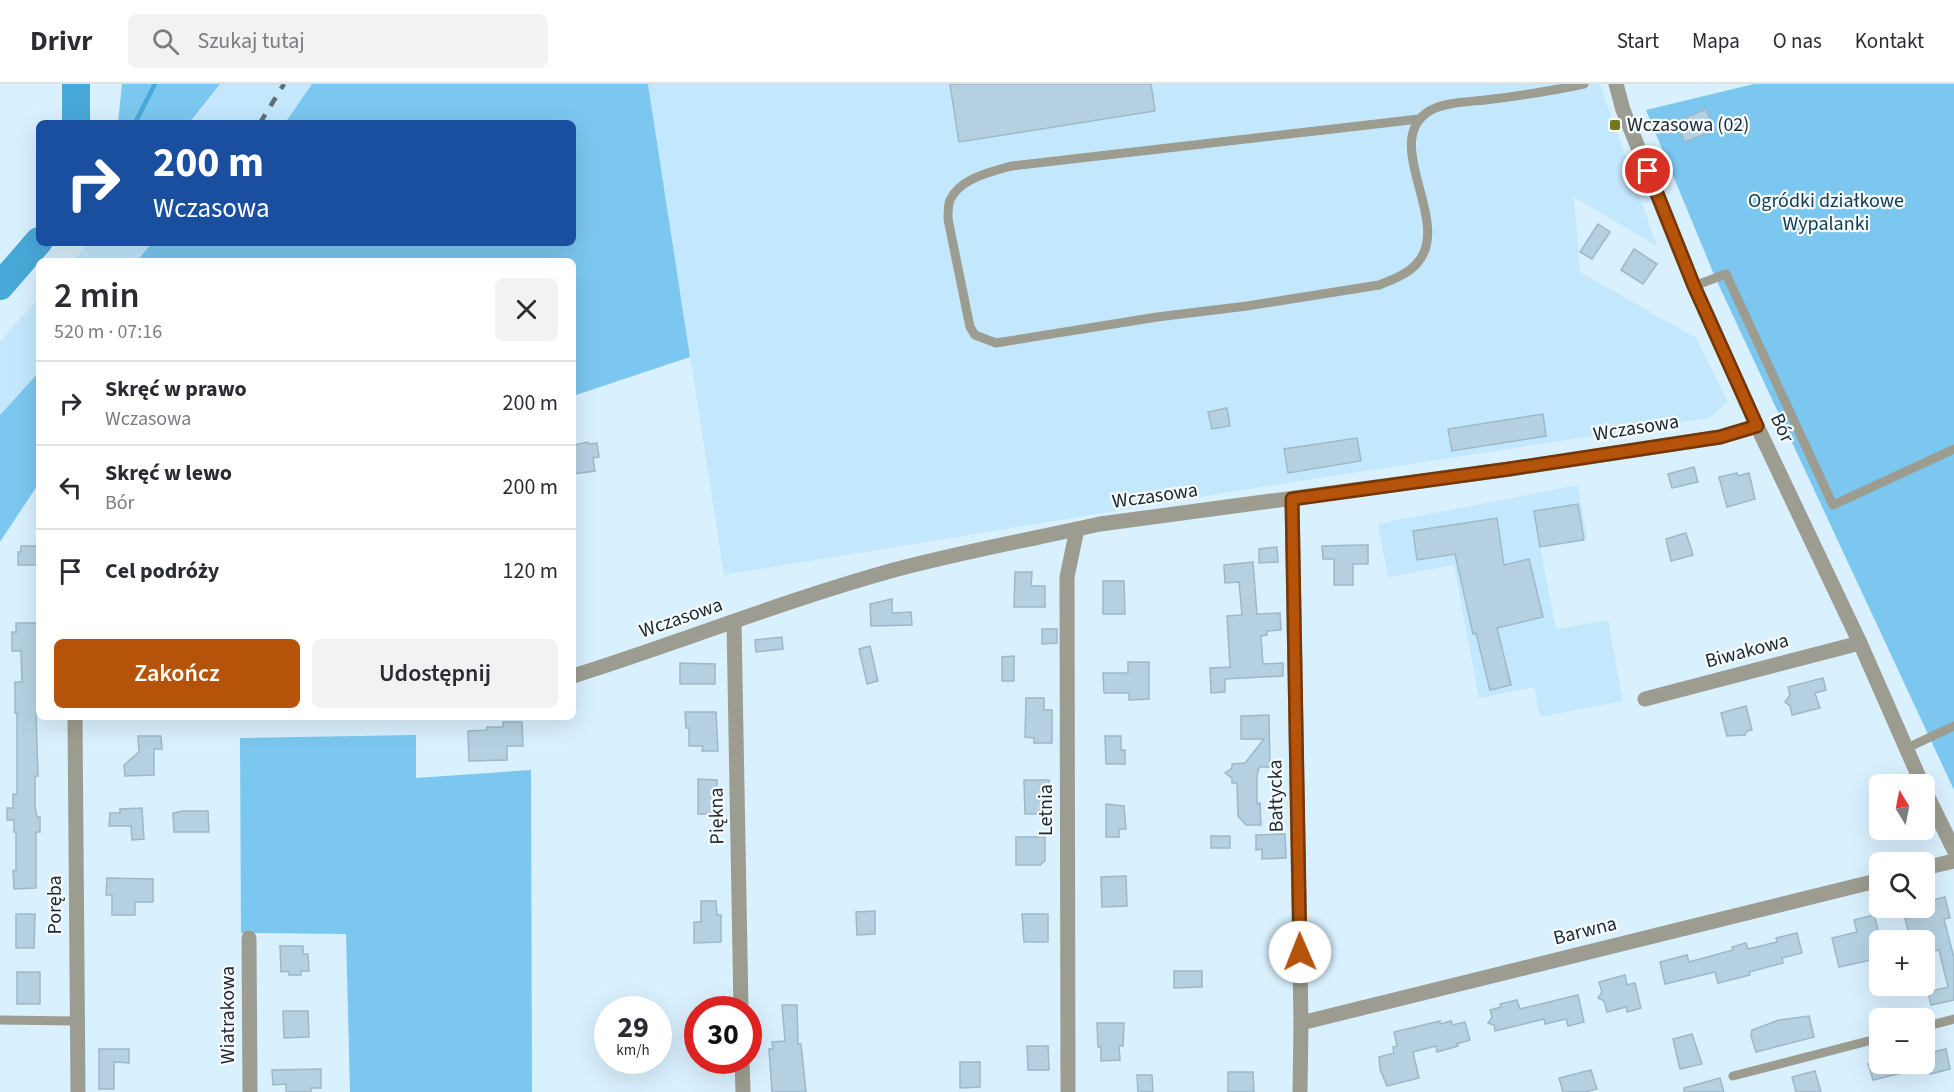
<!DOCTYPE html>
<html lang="pl">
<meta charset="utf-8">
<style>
:root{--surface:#fff;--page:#f2f2f3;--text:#2b2b33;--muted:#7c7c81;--line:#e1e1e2;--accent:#b45309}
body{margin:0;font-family:"Source Sans 3",sans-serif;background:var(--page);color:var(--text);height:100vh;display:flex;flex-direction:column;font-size:22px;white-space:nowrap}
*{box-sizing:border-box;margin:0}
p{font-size:20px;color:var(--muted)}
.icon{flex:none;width:33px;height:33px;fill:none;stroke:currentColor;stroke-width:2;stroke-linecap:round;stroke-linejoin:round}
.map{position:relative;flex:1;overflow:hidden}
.details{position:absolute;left:36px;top:174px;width:540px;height:462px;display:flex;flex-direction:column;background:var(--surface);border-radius:9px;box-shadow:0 6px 24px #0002}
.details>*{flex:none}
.top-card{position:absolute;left:36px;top:36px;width:540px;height:126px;border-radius:9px;box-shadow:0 6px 24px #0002;background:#1a4fa0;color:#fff;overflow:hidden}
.needle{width:39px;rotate:350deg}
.tools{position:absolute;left:1869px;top:690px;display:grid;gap:12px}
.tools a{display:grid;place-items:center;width:66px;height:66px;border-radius:9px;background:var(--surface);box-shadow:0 6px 24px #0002;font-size:30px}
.speed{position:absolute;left:594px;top:912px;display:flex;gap:12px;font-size:30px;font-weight:700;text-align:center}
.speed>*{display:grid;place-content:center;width:78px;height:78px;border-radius:50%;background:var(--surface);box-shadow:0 6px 24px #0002;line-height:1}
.speed small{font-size:15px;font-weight:400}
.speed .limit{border:9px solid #d22;background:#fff;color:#111}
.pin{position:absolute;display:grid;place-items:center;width:51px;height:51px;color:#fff;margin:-26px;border:3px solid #fff;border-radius:50%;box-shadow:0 2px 6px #0007}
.me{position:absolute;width:66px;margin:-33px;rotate:359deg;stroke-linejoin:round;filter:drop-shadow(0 0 4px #0008)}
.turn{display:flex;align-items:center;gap:21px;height:126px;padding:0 18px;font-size:27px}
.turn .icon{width:78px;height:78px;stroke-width:2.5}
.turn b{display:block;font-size:42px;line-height:51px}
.round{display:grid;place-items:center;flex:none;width:63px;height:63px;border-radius:9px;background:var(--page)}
.overview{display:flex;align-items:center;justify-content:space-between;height:102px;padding:0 18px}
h1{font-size:36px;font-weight:600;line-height:45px}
.cta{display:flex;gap:12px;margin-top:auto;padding:12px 18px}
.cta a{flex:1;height:69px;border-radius:9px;background:var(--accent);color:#fff;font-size:24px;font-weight:600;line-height:69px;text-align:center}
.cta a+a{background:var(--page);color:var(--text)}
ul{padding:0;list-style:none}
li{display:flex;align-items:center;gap:18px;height:84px;padding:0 18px;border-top:2px solid var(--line)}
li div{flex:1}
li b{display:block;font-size:22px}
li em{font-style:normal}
header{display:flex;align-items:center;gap:36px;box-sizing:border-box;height:84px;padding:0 30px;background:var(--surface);border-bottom:2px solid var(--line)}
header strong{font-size:28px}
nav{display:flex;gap:33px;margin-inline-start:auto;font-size:21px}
.search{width:420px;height:54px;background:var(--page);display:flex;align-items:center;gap:15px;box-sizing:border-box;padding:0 21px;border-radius:9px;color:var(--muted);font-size:22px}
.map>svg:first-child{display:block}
</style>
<header>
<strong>Drivr</strong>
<div class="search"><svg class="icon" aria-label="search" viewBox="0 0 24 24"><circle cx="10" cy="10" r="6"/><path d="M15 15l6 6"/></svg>Szukaj tutaj</div>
<nav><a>Start</a><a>Mapa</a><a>O nas</a><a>Kontakt</a></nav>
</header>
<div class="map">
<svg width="1954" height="1008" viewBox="0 0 1954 1008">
<rect width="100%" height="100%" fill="#d9f0fe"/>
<!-- built -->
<g fill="#c3e8fd">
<polygon points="220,0 312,0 285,39 189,39"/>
<polygon points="648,0 1600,0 1657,162 1574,113 1580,188 1696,254 1728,318 1709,334 1274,401 724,491"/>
<polygon points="89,159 152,159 137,177 73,177"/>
<polygon points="39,214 39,288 0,331 0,257"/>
<polygon points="1578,401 1587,453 1540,462 1556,545 1608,536 1623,617 1540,633 1534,603 1479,614 1454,481 1388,493 1378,440"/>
</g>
<!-- green -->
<g fill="#7bc7ef">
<polygon points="122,0 220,0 189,39 118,39"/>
<polygon points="312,0 648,0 690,273 573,312 573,177 137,177 152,159 573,159 573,39 285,39"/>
<polygon points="1754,0 1954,0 1954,706 1715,193 1646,26"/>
<polygon points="39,288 39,399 0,458 0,331"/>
<polygon points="416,651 416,694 531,686 532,1008 350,1008 346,850 241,849 240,654"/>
</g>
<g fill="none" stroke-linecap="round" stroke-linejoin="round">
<!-- stream -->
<polyline stroke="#48a8d7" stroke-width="4.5" points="135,39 155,0"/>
<!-- river -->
<g stroke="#48a8d7" stroke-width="28">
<polyline points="76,39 76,0"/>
<polyline points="0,202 39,157"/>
</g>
</g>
<!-- building -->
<g fill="#b5d1e1" stroke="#9db8c8" stroke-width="1.5">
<polygon points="956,0 1151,0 1155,27 959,58 950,1"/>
<polygon points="1706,25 1714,46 1685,58 1677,38"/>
<polygon points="1598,140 1610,148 1592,175 1580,168"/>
<polygon points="1634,165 1657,180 1643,200 1621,186"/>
<polygon points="1227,324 1230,342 1212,345 1208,328"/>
<polygon points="1543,330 1546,352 1452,367 1448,345"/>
<polygon points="1357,354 1361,377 1288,389 1284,365"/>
<polygon points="588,358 589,360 597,359 599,373 593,374 595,387 573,390 573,361"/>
<polygon points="1694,383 1698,398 1672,404 1668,390"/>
<polygon points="1737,389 1738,392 1749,389 1755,415 1727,423 1719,393"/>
<polygon points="1578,420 1584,456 1540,463 1534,427"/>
<polygon points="1497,434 1504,481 1529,475 1543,533 1497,544 1511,601 1490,606 1476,549 1473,550 1455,470 1417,476 1413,447"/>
<polygon points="1686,449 1693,471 1671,477 1666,455"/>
<polygon points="1358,461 1368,461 1368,480 1353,480 1353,501 1334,501 1334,475 1323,475 1322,462"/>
<polygon points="21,462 39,462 39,481 18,481 18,468 21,468"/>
<polygon points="1277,463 1278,478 1259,479 1259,465"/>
<polygon points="1253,478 1257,530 1280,529 1281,546 1267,547 1267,551 1261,552 1263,580 1283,579 1283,592 1225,595 1225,608 1211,609 1210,584 1230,583 1227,532 1242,531 1239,498 1225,499 1224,481"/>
<polygon points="1015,488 1032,488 1031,502 1045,502 1045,523 1014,523"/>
<polygon points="1103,497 1124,497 1125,530 1103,530"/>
<polygon points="892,515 892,529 911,528 912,541 871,542 870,520"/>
<polygon points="16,539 39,539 39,629 36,629 38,692 35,692 35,724 37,733 40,733 40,748 36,748 36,804 14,805 13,787 16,786 16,748 14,748 14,736 7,736 7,724 13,724 13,710 17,710 17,629 15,629 15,598 22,598 21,567 12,567 12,548 16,548"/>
<polygon points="1042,545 1057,545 1057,559 1042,560"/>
<polygon points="782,553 783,565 756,568 755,556"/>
<polygon points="870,562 878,597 867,600 859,565"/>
<polygon points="1014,572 1014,597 1002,597 1002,573"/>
<polygon points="1128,578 1149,578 1149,615 1129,616 1129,609 1104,609 1103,589 1128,589"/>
<polygon points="680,579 715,580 715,600 680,600"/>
<polygon points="1823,594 1826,606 1815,609 1820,624 1792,631 1790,622 1785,618 1790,611 1788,603"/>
<polygon points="1026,614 1044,614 1044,626 1052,626 1052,659 1034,659 1034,654 1025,653"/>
<polygon points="1746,622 1752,646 1747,647 1745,651 1727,652 1721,629"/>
<polygon points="685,628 716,628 718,667 702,667 703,662 689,662 689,644 686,644"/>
<polygon points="1269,631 1270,683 1259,683 1257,692 1257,720 1260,719 1261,741 1246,741 1238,732 1237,699 1232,699 1232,694 1225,689 1232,684 1232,680 1245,679 1264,655 1241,655 1241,632"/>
<polygon points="503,638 522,638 523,662 507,662 507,676 469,677 468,647 487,646 487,643 503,643"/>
<polygon points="138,652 161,652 162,665 154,665 154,691 125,692 124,681 139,668"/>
<polygon points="1105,652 1121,652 1121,666 1125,666 1125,680 1106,680"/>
<polygon points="698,695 717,696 717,730 698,730"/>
<polygon points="1024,696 1049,696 1050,730 1025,730"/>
<polygon points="1106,720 1124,722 1126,745 1119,745 1119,753 1106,753"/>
<polygon points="142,724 144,755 132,756 131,742 109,742 110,729 120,729 120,725"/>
<polygon points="183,727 208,727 209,748 174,748 173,729"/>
<polygon points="1285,750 1286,774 1262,775 1262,765 1256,766 1256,751"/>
<rect x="1211" y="752" width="19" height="12"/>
<polygon points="1016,753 1045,753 1045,777 1040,781 1016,781"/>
<polygon points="1126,792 1127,822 1102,823 1101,793"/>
<polygon points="107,794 153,795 153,818 135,818 135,831 112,831 112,811 106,811"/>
<polygon points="1945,813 1950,834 1944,835 1954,874 1954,916 1931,921 1928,908 1948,903 1939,866 1930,868 1926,853 1911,856 1905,835 1926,830 1924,818"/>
<polygon points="701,817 716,817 717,831 721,831 721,858 694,859 694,838 701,838"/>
<polygon points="875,827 875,850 857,851 856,828"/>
<polygon points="16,830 35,830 34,864 16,864"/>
<polygon points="1022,830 1048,830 1048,858 1024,858"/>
<polygon points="1874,831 1880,853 1880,874 1839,883 1832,854 1857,848 1854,836"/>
<polygon points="1797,849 1802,869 1782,874 1783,879 1749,888 1750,891 1718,899 1715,888 1665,900 1660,878 1687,871 1689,878 1733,866 1732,863 1746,859 1748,865 1777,858 1776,854"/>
<polygon points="280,862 303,862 303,870 308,870 309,887 301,887 301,891 289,891 288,887 281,888"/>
<polygon points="1174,887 1202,887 1202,903 1174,904"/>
<rect x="17" y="888" width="23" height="32"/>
<polygon points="1625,891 1627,901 1635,899 1641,924 1627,928 1626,923 1607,928 1604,917 1598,914 1602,908 1599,898"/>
<polygon points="1578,911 1584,938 1568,942 1566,935 1545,940 1544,935 1495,947 1494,941 1488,939 1492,933 1490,926 1501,923 1500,920 1517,916 1520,925"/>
<polygon points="782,921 797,921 798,960 801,960 806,1008 772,1008 769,965 773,965 772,958 785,957"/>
<polygon points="283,927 308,927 309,953 284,954"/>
<polygon points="1809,932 1814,953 1756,968 1751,952 1752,946 1779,936"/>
<polygon points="1440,937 1440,940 1451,937 1453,941 1465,938 1470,956 1457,960 1458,962 1437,968 1436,962 1413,968 1419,994 1387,1002 1380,985 1379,973 1394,969 1393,963 1397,962 1394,948"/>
<polygon points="1097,939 1124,939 1123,962 1119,962 1120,976 1101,977 1101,963 1098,963"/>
<polygon points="1692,950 1702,980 1680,985 1673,955"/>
<polygon points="1027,962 1048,962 1049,986 1028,986"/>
<polygon points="99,965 129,965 129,979 114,978 114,1005 99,1005"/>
<polygon points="1946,965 1950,985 1930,990 1925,970"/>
<polygon points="960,978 980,978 980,1003 960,1004"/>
<polygon points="1868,980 1921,980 1922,984 1873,996"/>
<polygon points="321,985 321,1004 311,1004 311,1008 286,1008 286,1000 273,1001 272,986"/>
<polygon points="1591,986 1597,1005 1585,1008 1563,1008 1559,994"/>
<polygon points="1815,987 1821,1008 1796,1008 1792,993"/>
<polygon points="1228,988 1253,988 1254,1008 1228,1008"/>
<polygon points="1137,991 1152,991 1153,1008 1138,1008"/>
<polygon points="1720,994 1724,1008 1684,1008 1684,1004"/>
</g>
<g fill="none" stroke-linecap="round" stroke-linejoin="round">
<!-- service -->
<g stroke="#9c9c90" stroke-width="9">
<path d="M1419,35L1011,82C991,88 960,94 950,116C948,121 948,129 948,135L970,243L975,251L996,259L1157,233L1247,222L1379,201C1392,196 1410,189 1418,178C1453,137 1378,56 1431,26C1446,18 1468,18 1485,16C1518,12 1551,7 1584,0"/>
<polyline points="1694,202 1726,190 1833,421 1954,365"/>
<polyline points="1905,665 1954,642"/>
<polyline points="0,936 77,937"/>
<polyline points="1924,943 1954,935"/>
<polyline points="1733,992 1880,954"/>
</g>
<!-- minor -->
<g stroke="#9c9c90" stroke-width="15">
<polyline points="1292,415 1301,939 1300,1008"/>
<polyline points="734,538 741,926"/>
<path d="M573,592C681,558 785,516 894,486C954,470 1016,458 1077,445L1100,440L1510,385L1720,353L1757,342"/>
<polyline points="1645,615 1860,559"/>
<polyline points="75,633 78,1008"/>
<polyline points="1924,784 1954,777"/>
<polyline points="249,854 250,1008"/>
<polyline points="1301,939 1880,796"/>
<polyline points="742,976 743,1008"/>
<polyline points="1068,1008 1067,493 1077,445"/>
</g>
<!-- tertiary -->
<g stroke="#9c9c90" stroke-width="15">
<polyline points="1616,0 1623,26 1694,202 1757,342 1860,559 1922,700"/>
<polyline points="1924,705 1954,766"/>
</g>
<!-- rail -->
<polyline stroke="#5f6d76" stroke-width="4.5" stroke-dasharray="10 10" stroke-linecap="butt" points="260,39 284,0"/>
</g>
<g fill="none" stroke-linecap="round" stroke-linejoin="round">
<!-- route casing -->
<g stroke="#753606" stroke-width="15">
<polyline id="route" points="1300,868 1292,415 1509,385 1720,353 1757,342 1694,202 1648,87"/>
</g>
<!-- route -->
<use href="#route" stroke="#b45309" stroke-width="10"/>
</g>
<!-- markers -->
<rect fill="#78761b" stroke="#f5fbfe" stroke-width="2" x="1609" y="35" width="12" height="12" rx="3"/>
<g text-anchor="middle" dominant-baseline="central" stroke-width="4.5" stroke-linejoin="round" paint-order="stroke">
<!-- poi labels -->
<g font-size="20" fill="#1d272d" stroke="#f5fbfe" text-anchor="start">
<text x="1627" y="41">Wczasowa (02)</text>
</g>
<!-- park labels -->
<g font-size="20" fill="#103a4d" stroke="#f5fbfe">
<text x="1826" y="117">Ogródki działkowe<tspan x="1826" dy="23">Wypalanki</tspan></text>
</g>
<!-- street labels -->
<g font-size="20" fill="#1d272d" stroke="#f5fbfe">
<text transform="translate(1636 344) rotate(-9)">Wczasowa</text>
<text transform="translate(1782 344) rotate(65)">Bór</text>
<text transform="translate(1155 412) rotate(-8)">Wczasowa</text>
<text transform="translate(681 534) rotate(-19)">Wczasowa</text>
<text transform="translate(1747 567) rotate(-15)">Biwakowa</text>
<text transform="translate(1276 712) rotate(-91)">Bałtycka</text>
<text transform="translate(1046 726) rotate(-90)">Letnia</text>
<text transform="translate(717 732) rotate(-91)">Piękna</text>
<text transform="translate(55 821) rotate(-90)">Poręba</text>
<text transform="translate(1585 847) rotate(-14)">Barwna</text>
<text transform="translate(228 931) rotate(-90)">Wiatrakowa</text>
</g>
</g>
</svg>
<div class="tools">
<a><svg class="needle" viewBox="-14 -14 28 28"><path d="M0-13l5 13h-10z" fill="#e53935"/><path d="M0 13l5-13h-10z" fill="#7c7c81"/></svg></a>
<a><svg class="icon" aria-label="search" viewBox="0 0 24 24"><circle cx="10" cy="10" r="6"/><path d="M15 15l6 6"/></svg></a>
<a>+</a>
<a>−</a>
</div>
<div class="speed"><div>29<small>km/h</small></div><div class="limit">30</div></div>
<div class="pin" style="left:1648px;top:87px;background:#d93025"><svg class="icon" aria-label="arrive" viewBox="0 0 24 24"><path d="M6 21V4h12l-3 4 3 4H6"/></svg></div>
<svg class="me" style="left:1300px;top:868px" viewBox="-20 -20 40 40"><circle r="19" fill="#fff"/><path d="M0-13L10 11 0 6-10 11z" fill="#b45309"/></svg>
<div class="top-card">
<div class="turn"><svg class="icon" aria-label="right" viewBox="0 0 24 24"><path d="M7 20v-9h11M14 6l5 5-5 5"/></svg><div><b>200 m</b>Wczasowa</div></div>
</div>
<section class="details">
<div class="overview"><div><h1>2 min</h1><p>520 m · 07:16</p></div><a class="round"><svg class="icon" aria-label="close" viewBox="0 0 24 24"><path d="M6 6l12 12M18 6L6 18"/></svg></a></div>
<ul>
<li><svg class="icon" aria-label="right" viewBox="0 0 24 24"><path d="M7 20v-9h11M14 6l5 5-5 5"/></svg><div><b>Skręć w prawo</b><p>Wczasowa</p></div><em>200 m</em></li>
<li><svg class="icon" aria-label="left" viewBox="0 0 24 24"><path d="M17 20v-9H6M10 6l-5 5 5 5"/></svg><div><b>Skręć w lewo</b><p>Bór</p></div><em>200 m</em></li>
<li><svg class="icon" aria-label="arrive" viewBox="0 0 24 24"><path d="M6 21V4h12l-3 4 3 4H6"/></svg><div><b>Cel podróży</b></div><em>120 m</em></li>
</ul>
<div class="cta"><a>Zakończ</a><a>Udostępnij</a></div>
</section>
</div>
